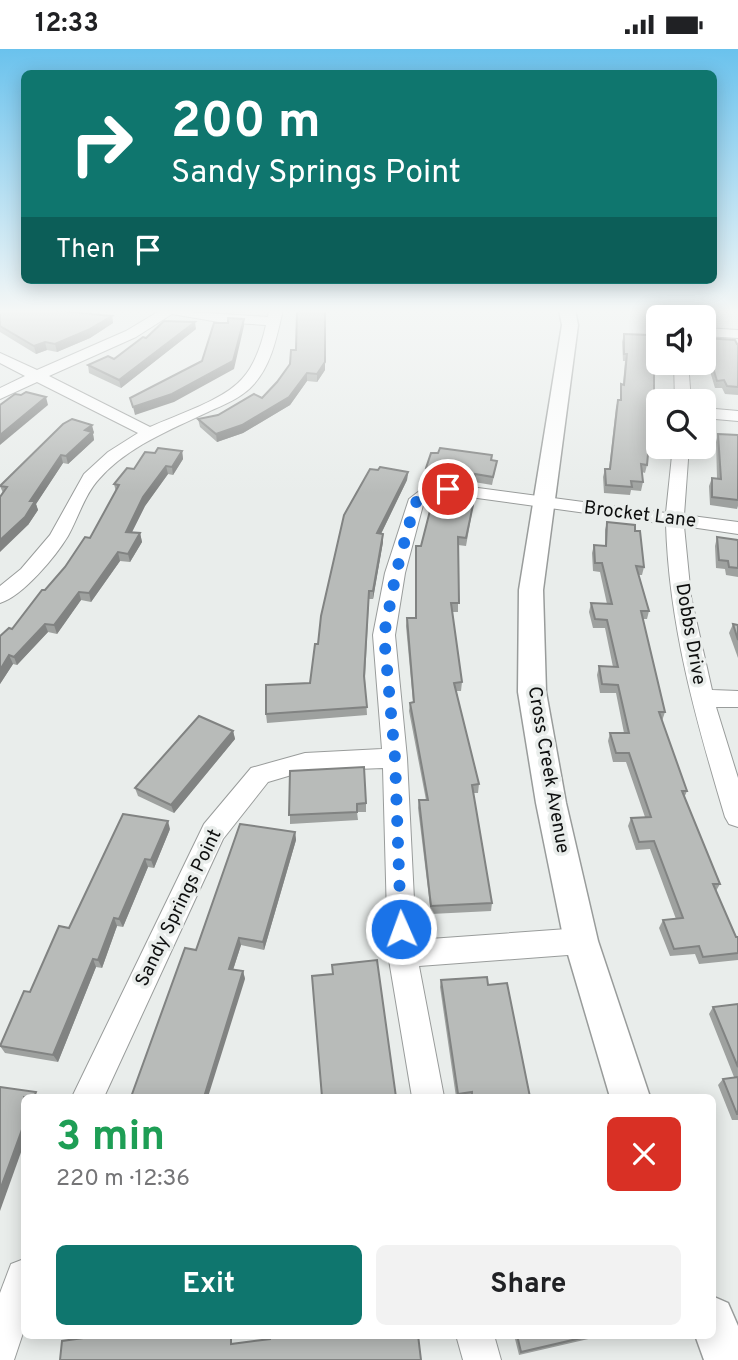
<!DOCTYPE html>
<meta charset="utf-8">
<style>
:root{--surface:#fff;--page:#f2f2f2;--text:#202124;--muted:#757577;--accent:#0f766e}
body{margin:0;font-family:Overpass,sans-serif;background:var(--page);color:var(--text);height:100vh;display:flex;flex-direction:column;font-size:26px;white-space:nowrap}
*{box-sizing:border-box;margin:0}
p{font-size:23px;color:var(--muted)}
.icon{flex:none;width:38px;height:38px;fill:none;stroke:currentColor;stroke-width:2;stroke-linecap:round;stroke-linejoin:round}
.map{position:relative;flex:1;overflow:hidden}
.sheet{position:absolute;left:21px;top:1045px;width:695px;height:245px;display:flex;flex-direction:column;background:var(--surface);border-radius:10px;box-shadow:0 4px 18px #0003}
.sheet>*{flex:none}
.guide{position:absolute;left:21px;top:21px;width:696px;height:214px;border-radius:10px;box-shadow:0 4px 18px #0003;background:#0f766e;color:#fff;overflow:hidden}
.buttons{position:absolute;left:646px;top:256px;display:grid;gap:14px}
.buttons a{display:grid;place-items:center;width:70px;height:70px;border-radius:10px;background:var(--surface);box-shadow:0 4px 18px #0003;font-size:35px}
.pin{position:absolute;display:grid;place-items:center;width:60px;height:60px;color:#fff;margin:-30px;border:4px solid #fff;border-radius:50%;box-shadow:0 2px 7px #0007}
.me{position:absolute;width:77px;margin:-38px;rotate:358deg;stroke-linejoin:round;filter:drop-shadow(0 0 5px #0008)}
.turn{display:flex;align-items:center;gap:24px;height:147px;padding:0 35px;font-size:32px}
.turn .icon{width:91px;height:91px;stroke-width:2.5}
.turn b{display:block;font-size:49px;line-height:60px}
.then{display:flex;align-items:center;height:66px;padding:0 35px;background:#0003;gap:14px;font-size:26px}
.round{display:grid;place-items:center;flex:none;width:74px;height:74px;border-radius:10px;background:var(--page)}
.overview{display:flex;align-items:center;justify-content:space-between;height:119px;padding:0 35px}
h1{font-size:42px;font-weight:700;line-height:52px;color:#1e9e55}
.action{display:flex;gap:14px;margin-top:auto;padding:14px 35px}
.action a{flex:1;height:80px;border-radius:10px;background:var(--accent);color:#fff;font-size:28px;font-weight:700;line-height:80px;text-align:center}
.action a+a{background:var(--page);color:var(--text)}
.status{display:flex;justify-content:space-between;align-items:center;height:49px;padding:0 35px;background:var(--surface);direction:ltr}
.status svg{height:19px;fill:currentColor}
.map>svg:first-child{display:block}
</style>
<div class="status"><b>12:33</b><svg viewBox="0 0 49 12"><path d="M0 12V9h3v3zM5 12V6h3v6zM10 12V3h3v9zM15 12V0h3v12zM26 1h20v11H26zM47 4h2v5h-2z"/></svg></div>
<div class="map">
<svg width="738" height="1311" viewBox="0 0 738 1311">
<rect width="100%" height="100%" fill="#e9edeb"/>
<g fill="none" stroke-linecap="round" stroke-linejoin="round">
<!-- minor casing -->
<g stroke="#999c9b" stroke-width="2">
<g id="minor">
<path d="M161,261L268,268L269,261H283C277,286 272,315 254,335C242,349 223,356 208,363C170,381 127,398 99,430C85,445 78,469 68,487C56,507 23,547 0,554V537L21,520L50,486L84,425L108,403L138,384L37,333L0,350V339L25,327L0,314V304L37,321L126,282ZM172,265L219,273L266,276C262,294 255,316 242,330C224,351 176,366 150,378L49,327L136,288Z"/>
<polygon points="704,279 738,281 738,289 704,287"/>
<polygon points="674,313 688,313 691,352 675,352"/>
<polygon points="704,359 738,362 738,372 704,369"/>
<path d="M673,397H689L684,466L738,473V485L684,477L691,548L712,641L738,642V658H716L738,729V778L729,775L725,768C696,671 669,577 666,475L448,445L434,448L423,456L405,524L395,586L407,709L416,891L581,879L591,883L595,892L591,901L581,905L419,917L444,1048H412L388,905L383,719L305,722L268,733L223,790L104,1048H72L204,775L251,719L305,704L382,700L373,586L385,524L409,450L422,440L448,435L666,464Z"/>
<polygon points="24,1210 24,1281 14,1311 0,1311 0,1244 11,1215"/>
<polygon points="456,1286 494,1286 501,1311 463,1311"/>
</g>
</g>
<!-- tertiary casing -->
<g stroke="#999c9b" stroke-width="3">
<g id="tertiary">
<polygon points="559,261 575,261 578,276 543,541 546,643 566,754 598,892 650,1048 610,1048 564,892 536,754 518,643 519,541 562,276"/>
<polygon points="712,1247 728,1254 738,1277 738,1311 704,1311 695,1286 712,1286"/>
</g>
</g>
<!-- minor -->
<use href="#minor" fill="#fff" fill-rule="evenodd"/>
<!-- tertiary -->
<use href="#tertiary" fill="#fff" fill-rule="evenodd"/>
</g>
<!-- wall -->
<g fill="#9ea19f">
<polygon points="0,261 112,267 113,274 90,289 57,303 47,301 36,305 0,283"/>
<polygon points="230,261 246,261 245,264 230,263"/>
<polygon points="325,261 325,321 317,333 307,332 290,356 243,384 217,393 200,378 198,370 218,366 262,349 277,333 290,315 296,301 301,262"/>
<polygon points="196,280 121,339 89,324 88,316 114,310 146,289"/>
<polygon points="624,285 658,318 657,326 654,325 647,416 645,424 642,423 643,433 641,442 631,441 630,446 604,444 603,428 605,420 609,420 616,358 618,351 620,351 620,343 621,335 623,335 625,312 623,312 622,293"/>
<polygon points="704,289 738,295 738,346 725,345 722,339 715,339 704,302"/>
<polygon points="94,384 93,385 94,391 68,415 63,414 36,455 38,461 28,476 3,444 0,437"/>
<polygon points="718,385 738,386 738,457 737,460 710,456 709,437 712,429 717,429 716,393"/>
<polygon points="182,402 183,410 173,426 168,425 145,457 132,483 140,484 142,493 130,513 120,512 91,553 81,551 57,585 48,583 17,616 13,615 0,635 0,587 12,580 90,489 116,443 114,435 155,404"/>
<polygon points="492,411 497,412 492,436 474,433 474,436 439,434 440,429 426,427 426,419"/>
<polygon points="378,421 408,423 407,431 381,485 383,493 373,550 369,550 365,630 367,666 267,674 266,665 310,634 318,595"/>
<polygon points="471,455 472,464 466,497 458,496 458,563 452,563 462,633 461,642 456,642 479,735 478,744 473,744 492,854 491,862 431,865 418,759 419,751 426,751 409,662 410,654 413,653 406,577 407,569 415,569 421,497"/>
<polygon points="607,473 635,482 644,518 642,526 639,526 649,562 647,570 643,570 665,663 662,672 687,742 684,749 720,835 716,842 736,888 738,888 738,911 699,915 695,905 670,907 659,879 663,871 676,870 650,800 636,801 628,777 631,769 645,768 626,713 613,713 608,692 610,684 624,684 616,644 600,644 597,626 599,617 613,618 605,579 593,579 589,563 591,554 607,555 600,523 593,522 592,504 594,496 605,497 605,481"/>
<polygon points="717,488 738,491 738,528 726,526 725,520 716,519 715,497"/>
<polygon points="733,575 738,576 738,609 729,584"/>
<polygon points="233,682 235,690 174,764 138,747 135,739"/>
<polygon points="290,722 366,754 366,763 357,763 358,771 290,775"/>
<polygon points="170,780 154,819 148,818 123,878 117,877 102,919 96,918 58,1013 5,1004 0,997 30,943"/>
<polygon points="295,783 296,791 264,901 241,896 233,921 243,922 245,930 196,901"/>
<polygon points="441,931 488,936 530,1048 456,1048 440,938"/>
<polygon points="738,955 738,1071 732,1071 718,1036 723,1030 734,1028 709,965 713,958"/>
<polygon points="514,1286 600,1286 597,1288 519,1306"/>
</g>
<!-- shaded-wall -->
<g fill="#818382">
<polygon points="325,261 325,321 317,333 317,325"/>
<polygon points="112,267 113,274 90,289 57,303 55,295"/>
<polygon points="244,270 244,277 234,320 174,353 135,366 133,358 172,345"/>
<polygon points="195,273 196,280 121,339 119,331"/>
<polygon points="45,293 47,301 36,305 34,297"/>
<polygon points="307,324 307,332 290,356 243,384 217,393 216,385"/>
<polygon points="46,348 48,356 0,396 0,386"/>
<polygon points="92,376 94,384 93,385 94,391 68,415 66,407 85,381"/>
<polygon points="182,402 183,410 173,426 172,418"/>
<polygon points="61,406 63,414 36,455 38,461 28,476 0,503 0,491 30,452"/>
<polygon points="166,417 168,425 145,457 128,491 126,483 143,448"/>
<polygon points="408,423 407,431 377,493 377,484"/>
<polygon points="140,484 142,493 130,513 128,505"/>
<polygon points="383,485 383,493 373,550 373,542"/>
<polygon points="118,503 120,512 91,553 89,544"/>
<polygon points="79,543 81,551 57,585 54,576"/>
<polygon points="45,575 48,583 17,616 14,608"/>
<polygon points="9,606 13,615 0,635 0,621"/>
<polygon points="233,682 235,690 174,764 171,756"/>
<polygon points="168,772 170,780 154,819 151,811"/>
<polygon points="295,783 296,791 264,901 263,893"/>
<polygon points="145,810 148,818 123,878 119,870"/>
<polygon points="114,869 117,877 102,919 98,911"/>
<polygon points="239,889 241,896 231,927 229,920"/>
<polygon points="93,910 96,918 58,1013 53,1006"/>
<polygon points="243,922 245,930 208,1048 204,1048"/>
<polygon points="24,1075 24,1095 0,1162 0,1141"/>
</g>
<!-- building -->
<g fill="#b8bbb9" stroke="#818382" stroke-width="2">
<polygon points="0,261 49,261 112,267 88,281 55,295 45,293 34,297 0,277"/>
<polygon points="301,261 325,261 325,313 317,325 307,324 289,348 242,376 216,385 198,370 218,366 254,345 262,349 277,333 290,315 291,301 296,301 297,262 301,262"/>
<polygon points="228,269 244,270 233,312 172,345 133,358 130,349 202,312 214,274 228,274"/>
<polygon points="164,272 195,273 119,331 88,316 108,307 114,310 143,288 146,289"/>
<polygon points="624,285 649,286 658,318 654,317 654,340 647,416 641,415 643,433 631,432 632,438 606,436 605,420 610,420 618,351 621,351 621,335 624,336 627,305 624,305"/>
<polygon points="704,289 735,291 737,295 738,295 738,338 727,337 724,331 717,332"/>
<polygon points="26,343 46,348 0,386 0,356 15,345 21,346"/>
<polygon points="72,370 92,376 85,381 92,383 66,407 61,406 30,452 35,452 25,468 0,491 0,448 7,438 0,437 63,375"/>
<polygon points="718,385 738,386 738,451 712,448 712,429 721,430"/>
<polygon points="158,399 182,402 172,418 166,417 143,448 126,483 140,484 128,505 118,503 89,544 79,543 54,576 45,575 14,608 9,606 0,621 0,587 9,579 12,580 42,541 45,541 65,518 85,488 90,489 119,436 114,435 127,419 134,420 145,403 155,404"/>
<polygon points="440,399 492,406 491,411 497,412 493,428 475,425 475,428 440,426 441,421 426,419 431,404 438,404"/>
<polygon points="380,418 408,423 377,484 383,485 373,542 369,542 364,627 367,658 266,665 266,636 310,634 315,595 318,595 321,567 344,466 370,420 378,421"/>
<polygon points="449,439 472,443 470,455 473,456 466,489 458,488 459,554 451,554 462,633 454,634 479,735 472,736 492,854 431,857 419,751 428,751 410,654 414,653 407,569 416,569 416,497 421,497 435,442"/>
<polygon points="607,473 635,476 635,482 640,482 644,518 636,517 649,562 641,562 665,663 659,663 687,742 682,742 720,835 713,835 736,888 738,888 738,904 703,908 699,897 674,900 663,871 683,869 654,792 639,793 631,769 651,768 629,704 616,704 610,684 629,684 618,636 602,635 599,617 618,618 607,571 595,570 591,554 612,555 602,514 595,514 594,496 606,497"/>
<polygon points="717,488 738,491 738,519 729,518 728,512 719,511"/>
<polygon points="733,575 738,576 738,591"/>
<polygon points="199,667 233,682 171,756 135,739"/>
<polygon points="364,718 366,754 357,755 357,763 289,766 290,722"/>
<polygon points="123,765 168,772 151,811 145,810 119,870 114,869 98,911 93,910 53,1006 0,997 24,942 30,943 59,877 69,879"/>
<polygon points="240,775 295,783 263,893 239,889 229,920 243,922 204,1048 131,1048 185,899 196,901"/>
<polygon points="377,911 396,1048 322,1048 312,927 333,925 332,916"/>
<polygon points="487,928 488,936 507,934 530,1048 472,1048 472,1043 458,1045 441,931"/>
<polygon points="738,955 738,1018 713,958"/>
<polygon points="738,1028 738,1065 737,1065 723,1030"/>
<polygon points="0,1038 36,1043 34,1048 24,1048 24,1075 0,1141"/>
<polygon points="105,1286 231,1286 231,1295 270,1290 270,1286 418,1286 421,1311 60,1311 62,1292"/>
<polygon points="517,1286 594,1286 521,1303"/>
</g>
<!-- sky -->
<linearGradient id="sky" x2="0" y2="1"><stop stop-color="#6ac2ed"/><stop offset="0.59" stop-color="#f5f7f6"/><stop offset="1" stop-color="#f5f7f6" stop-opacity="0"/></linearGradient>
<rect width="738" height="444" fill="url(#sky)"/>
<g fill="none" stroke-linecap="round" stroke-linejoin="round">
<!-- route -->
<polyline stroke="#1a73e8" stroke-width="12" stroke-dasharray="0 21.6" points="401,880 395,709 384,586 396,524 415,454 428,444 448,440"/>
</g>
<g text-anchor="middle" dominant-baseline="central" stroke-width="7" stroke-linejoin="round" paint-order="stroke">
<!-- street labels -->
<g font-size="19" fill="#0e0f0f" stroke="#e9edeb">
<text transform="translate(640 466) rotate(7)">Brocket Lane</text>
<text transform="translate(690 585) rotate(80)">Dobbs Drive</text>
<text transform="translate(548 721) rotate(80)">Cross Creek Avenue</text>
<text transform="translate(179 859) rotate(-64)">Sandy Springs Point</text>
</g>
</g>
</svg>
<div class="buttons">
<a><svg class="icon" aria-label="sound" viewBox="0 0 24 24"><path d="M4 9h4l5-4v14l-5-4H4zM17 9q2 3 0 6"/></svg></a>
<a><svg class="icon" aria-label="search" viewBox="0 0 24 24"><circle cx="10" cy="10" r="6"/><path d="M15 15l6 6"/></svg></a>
</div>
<div class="pin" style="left:448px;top:440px;background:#d93025"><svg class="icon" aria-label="arrive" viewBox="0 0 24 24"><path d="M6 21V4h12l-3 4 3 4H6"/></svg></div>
<svg class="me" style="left:401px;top:880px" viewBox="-20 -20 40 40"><circle r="17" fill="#1a73e8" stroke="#fff" stroke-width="3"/><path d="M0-11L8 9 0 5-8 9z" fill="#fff"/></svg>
<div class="guide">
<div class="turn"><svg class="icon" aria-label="right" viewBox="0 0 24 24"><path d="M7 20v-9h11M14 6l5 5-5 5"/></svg><div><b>200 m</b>Sandy Springs Point</div></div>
<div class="then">Then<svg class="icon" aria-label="arrive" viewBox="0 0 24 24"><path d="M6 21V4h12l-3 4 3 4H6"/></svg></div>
</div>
<section class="sheet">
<div class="overview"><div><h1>3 min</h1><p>220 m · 12:36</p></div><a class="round" style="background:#d93025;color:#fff"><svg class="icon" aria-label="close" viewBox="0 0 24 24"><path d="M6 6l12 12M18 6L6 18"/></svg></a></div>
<div class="action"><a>Exit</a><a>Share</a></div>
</section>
</div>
